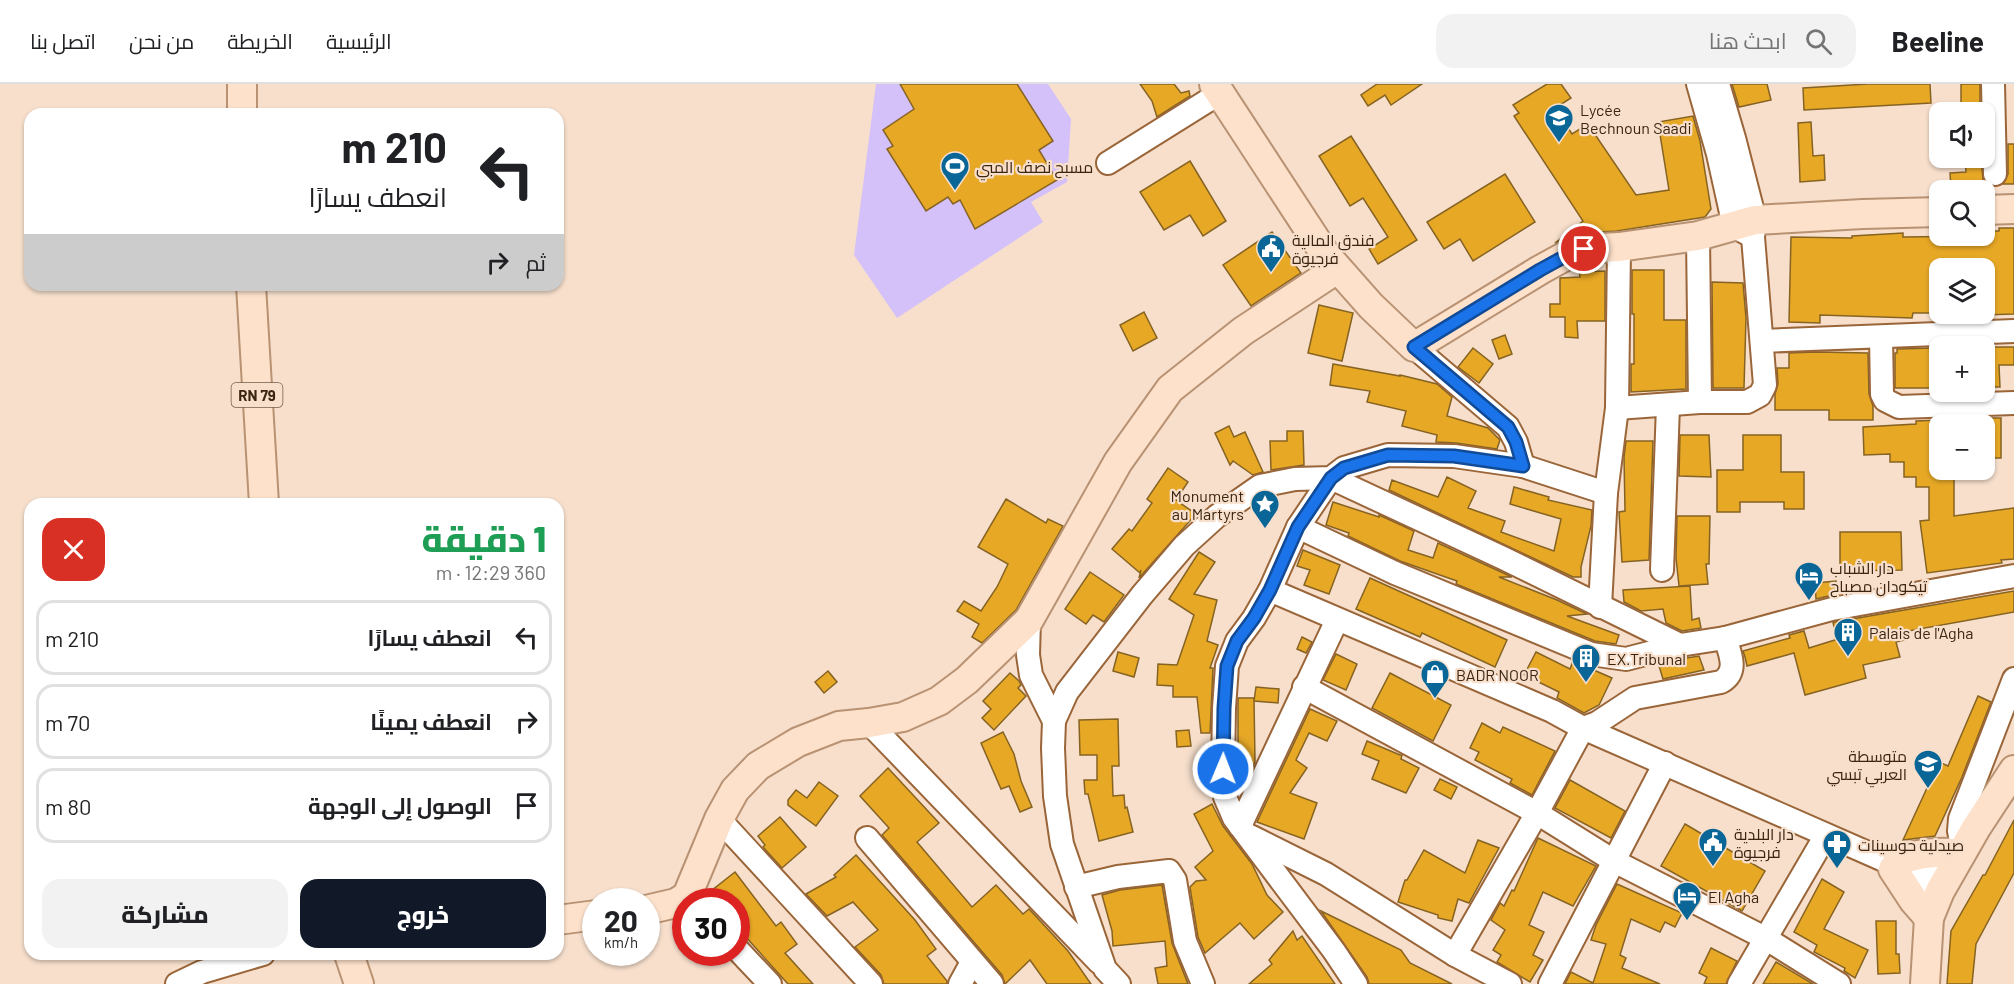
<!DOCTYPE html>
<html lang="ar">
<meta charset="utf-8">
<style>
:root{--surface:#fff;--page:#f2f2f2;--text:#202124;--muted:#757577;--line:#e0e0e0;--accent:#111827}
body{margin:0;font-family:Barlow,Cairo,sans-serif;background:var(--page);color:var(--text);direction:rtl;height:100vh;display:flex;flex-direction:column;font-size:22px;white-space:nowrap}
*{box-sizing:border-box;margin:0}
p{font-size:20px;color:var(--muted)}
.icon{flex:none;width:33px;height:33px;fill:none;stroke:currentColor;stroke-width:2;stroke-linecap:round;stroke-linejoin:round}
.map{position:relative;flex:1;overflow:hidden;direction:ltr}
.side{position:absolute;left:24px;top:414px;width:540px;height:462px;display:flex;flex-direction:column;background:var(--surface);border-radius:18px;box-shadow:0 2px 4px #0004;direction:rtl}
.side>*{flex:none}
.guide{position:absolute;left:24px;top:24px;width:540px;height:183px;border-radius:18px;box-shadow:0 2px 4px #0004;direction:rtl;background:#fff;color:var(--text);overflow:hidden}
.controls{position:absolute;left:1929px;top:18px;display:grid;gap:12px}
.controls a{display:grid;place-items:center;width:66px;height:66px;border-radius:12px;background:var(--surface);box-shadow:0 2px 4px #0004;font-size:30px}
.speed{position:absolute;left:582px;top:804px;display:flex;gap:12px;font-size:30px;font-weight:700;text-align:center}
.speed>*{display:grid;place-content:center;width:78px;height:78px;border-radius:50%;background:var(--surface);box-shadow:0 2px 4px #0004;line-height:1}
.speed small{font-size:15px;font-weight:400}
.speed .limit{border:9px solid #d22;background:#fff;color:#111}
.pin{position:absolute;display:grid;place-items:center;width:51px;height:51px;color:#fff;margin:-26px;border:3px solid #fff;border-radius:50%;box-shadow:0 2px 6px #0007}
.me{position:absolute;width:66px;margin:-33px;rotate:1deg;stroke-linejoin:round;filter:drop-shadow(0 0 4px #0008)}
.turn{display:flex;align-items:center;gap:21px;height:126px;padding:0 18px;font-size:27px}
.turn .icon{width:78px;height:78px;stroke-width:2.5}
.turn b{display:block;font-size:42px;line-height:51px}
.then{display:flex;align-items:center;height:57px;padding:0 18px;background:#0003;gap:12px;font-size:22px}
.round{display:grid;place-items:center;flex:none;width:63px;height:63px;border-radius:18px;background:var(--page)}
.summary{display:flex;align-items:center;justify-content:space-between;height:102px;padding:0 18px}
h1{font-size:36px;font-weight:800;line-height:45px;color:#1e9e55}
.action{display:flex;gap:12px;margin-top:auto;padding:12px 18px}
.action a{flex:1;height:69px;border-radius:18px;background:var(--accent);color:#fff;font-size:24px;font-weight:800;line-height:69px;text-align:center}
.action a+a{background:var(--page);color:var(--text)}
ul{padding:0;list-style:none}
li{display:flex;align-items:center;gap:18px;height:75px;margin:0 12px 9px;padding:0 6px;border:3px solid var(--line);border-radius:18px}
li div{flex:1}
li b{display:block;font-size:22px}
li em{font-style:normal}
header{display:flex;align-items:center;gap:36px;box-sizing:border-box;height:84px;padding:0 30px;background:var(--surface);border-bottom:2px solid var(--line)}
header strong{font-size:28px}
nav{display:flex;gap:33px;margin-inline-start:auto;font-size:21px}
.search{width:420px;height:54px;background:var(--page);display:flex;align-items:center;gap:15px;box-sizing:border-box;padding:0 21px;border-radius:18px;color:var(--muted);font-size:22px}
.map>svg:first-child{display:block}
</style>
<header>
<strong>Beeline</strong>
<div class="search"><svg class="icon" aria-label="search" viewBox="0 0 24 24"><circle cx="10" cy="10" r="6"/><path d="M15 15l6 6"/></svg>ابحث هنا</div>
<nav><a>الرئيسية</a><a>الخريطة</a><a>من نحن</a><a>اتصل بنا</a></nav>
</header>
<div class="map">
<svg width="2014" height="900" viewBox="0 0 2014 900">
<rect width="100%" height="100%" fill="#f7dfcc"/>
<!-- green -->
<polygon fill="#d4c1f9" points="876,0 1048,0 1071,35 1067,98 1031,118 1043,138 897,234 854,171"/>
<!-- building -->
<g fill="#e7a826" stroke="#866322" stroke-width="1.5">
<polygon points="900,0 1017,0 1053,57 1039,66 1057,96 975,145 960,116 953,120 948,113 926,127 887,65 893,62 883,46 914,25"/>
<polygon points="1140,0 1174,0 1181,9 1189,7 1190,12 1157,33 1152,17"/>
<polygon points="1377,0 1422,0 1391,21 1385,11 1368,22 1361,11"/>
<polygon points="1547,0 1561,0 1571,14 1555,24 1572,50 1588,40 1636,111 1669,106 1658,38 1693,32 1700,57 1711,125 1705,133 1617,147 1582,149 1555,159 1583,137 1514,32 1519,29 1513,21"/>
<polygon points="1732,0 1767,0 1771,16 1739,23"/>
<polygon points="1868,0 1930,0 1931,19 1804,26 1803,4"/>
<rect x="1961" y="0" width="19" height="28"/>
<polygon points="1811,38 1813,72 1824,71 1825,96 1800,98 1798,39"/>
<polygon points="1351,52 1417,156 1378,180 1369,165 1388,153 1363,114 1350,122 1319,72"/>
<polygon points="2008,60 2014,60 2014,100 2003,100 2008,90"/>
<polygon points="1965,74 1981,74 1983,96 1990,102 1951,105 1950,89 1966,88"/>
<polygon points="1190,77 1226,137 1203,152 1190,131 1164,146 1140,108"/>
<polygon points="1505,90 1535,138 1473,177 1460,155 1444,165 1427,138"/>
<polygon points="1999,144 2014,144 2014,230 1984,231 1984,184 1940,184 1940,229 1913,229 1912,234 1820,231 1820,239 1789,238 1791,153 1852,154 1852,152 1903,149 1903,153 1984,152 1984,147 1999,147"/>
<polygon points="1272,148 1301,189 1251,222 1223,181"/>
<polygon points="1632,186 1664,186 1664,236 1686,236 1686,305 1631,308 1631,280 1634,280 1634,230 1632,230"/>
<polygon points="1605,187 1605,237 1577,237 1578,254 1565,253 1565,233 1550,233 1550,220 1560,220 1560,194 1580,193 1579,188"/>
<polygon points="1712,198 1743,199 1746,234 1744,304 1713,304"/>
<polygon points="1319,221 1353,229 1342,277 1308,269"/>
<polygon points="1144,228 1157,254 1133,267 1120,241"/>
<polygon points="1505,251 1512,270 1499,275 1492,256"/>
<polygon points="1984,263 2014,263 2014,281 1999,281 2000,303 1984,303"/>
<polygon points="1473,264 1493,280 1479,299 1458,283"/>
<polygon points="1934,264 1940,264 1940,304 1895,304 1895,269 1897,269 1897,265"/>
<polygon points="1815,268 1868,269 1869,310 1873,322 1873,336 1829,336 1829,326 1775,326 1775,310 1778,300 1777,284 1789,284 1789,269"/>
<polygon points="1333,280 1400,292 1400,291 1437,300 1452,313 1447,332 1488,344 1500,356 1497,365 1456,359 1436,358 1437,351 1402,342 1406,327 1367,318 1370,307 1330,301"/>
<rect x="1984" y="334" width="17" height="40"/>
<polygon points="1940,336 1940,386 1954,386 1954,432 2014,424 2014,475 2001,476 2002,479 1927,489 1920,437 1929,436 1929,403 1916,403 1916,393 1904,393 1904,378 1890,378 1890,370 1864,371 1863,343 1916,340 1916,337"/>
<polygon points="1229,342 1234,353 1245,348 1263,388 1253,391 1233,377 1230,381 1215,349"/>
<polygon points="1287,347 1303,347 1304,381 1271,386 1270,357 1287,357"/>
<polygon points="1680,351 1709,351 1711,393 1679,392"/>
<polygon points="1743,351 1781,351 1781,388 1804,388 1804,425 1784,425 1784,418 1740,418 1740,428 1717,428 1717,386 1743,386"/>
<polygon points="1626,357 1653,357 1649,476 1622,478 1619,428 1625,427 1624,373"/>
<polygon points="1168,384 1188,398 1176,416 1196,430 1139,494 1141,486 1140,489 1112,465 1129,445 1132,447 1152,419 1147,415"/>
<polygon points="1447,393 1476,407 1468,424 1505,437 1501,448 1554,467 1561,435 1510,420 1514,403 1549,413 1548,416 1592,426 1591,442 1581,483 1581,493 1573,493 1389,406 1392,396 1438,413"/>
<polygon points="1006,415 1046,439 1048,435 1063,442 1016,526 982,559 972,553 979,540 957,527 964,517 981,527 997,503 1008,480 978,463"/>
<polygon points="1333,418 1379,433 1379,431 1414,447 1408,466 1433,474 1438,459 1512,493 1499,493 1557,516 1587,530 1567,532 1619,551 1616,560 1595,557 1456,500 1457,497 1400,477 1348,452 1349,449 1326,441"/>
<polygon points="1677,432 1710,432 1709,480 1706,480 1708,500 1679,502 1676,474"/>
<polygon points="1840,448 1901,448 1902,486 1840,487"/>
<polygon points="1303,466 1340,481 1329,510 1304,501 1310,486 1297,482"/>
<polygon points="1199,468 1215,478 1194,510 1217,516 1207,557 1218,561 1210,584 1213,584 1210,649 1201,649 1197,613 1173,613 1173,602 1157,601 1158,580 1177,581 1194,531 1169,515"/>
<polygon points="1090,488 1124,511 1104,538 1093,531 1086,540 1065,525"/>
<polygon points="1370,494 1507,556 1495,583 1422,549 1420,553 1356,525"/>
<polygon points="1836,497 1837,510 1816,515 1815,499"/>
<polygon points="1690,502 1692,536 1699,534 1701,544 1682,547 1666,539 1663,525 1641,527 1624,518 1623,506"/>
<polygon points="2014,507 2014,528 1908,547 1909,555 1896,558 1900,573 1863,581 1866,594 1805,611 1794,569 1747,582 1745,573 1743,567 1790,554 1789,551 1804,547 1809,564 1838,555 1833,539 1835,538"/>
<polygon points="1302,553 1312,558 1306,569 1297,565"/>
<polygon points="1118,568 1139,574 1134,593 1113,587"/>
<polygon points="1536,568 1570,585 1573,577 1612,594 1599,621 1584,629 1557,614 1559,608 1524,591"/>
<polygon points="1336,570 1357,580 1346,606 1323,596"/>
<polygon points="1699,572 1704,586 1663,595 1659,582 1674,576"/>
<polygon points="828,587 837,598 824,609 815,598"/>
<polygon points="1010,589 1019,597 1021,601 1018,604 1026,612 994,646 982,634 991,625 983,617"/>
<polygon points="1390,589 1451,621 1433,657 1372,624"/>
<polygon points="1256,603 1279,605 1278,619 1254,617"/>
<polygon points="1978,612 1991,618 1962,693 1935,752 1903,756 1939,678 1948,682"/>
<polygon points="1238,614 1254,614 1255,678 1244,701 1238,702"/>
<polygon points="1310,625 1337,637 1327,657 1309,649 1296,676 1307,684 1290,709 1317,719 1304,755 1257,738"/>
<polygon points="1118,635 1119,682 1112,682 1113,712 1124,711 1125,724 1127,723 1133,748 1099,757 1088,710 1085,710 1084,696 1097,696 1097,671 1080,671 1079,636"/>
<polygon points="1482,639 1500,649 1503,643 1555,667 1532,711 1510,699 1512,695 1475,676 1479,668 1470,664"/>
<polygon points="1189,646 1191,662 1177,663 1176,647"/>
<polygon points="1003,648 1014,670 1021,697 1032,723 1020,728 1009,702 1001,705 981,659"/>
<polygon points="1367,657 1400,671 1402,671 1401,675 1419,684 1406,709 1372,695 1379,677 1362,670"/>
<polygon points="888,684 939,739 917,758 972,823 996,801 1023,830 1029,825 1068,867 1091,900 1047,900 1030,876 1005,900 1002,891 882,751 889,744 860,712"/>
<polygon points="1440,695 1457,703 1451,715 1434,706"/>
<polygon points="1570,696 1625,727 1611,754 1555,724"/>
<polygon points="819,698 838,712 816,742 788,721 788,716 796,706 807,714"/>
<polygon points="1212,720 1223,742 1252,780 1267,811 1283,828 1254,855 1240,839 1205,869 1198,853 1190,803 1196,797 1206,796 1195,783 1213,767 1194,730"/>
<polygon points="780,733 806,763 782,784 763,763 765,761 758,752"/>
<polygon points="2014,736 2014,789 1976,860 1972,900 1947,900 1951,847 1983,791 1985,791"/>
<polygon points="1685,740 1765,787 1742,827 1661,782"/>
<polygon points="1538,754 1596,782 1573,822 1543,808 1529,841 1544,848 1533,871 1543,876 1530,898 1497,878 1501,871 1493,866 1505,846 1491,836 1500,819 1504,822 1512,806 1514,807"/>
<polygon points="1478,756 1499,764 1469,819 1458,815 1452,837 1438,834 1438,831 1398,818 1405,796 1407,796 1424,766 1465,789"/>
<polygon points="856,771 915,836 936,865 927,872 947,897 947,900 884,900 881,891 855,863 878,846 853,818 827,832 806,810 836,793 834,791"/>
<polygon points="735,788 776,842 781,838 797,860 785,869 813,900 788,900 736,842 736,818 719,818 711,807"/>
<polygon points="1822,795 1844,808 1824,845 1868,866 1855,894 1844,887 1845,884 1814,868 1817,861 1794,848"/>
<polygon points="1617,800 1682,829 1675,843 1665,838 1660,848 1631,835 1620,871 1626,874 1622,884 1660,900 1565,900 1571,888 1593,899 1606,860 1591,856 1596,841"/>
<polygon points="1162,801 1172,859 1188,900 1158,900 1155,884 1167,882 1165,857 1113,862 1112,847 1102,811 1120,806"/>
<polygon points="1321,827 1401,866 1410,879 1452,900 1369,900 1367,893"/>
<polygon points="1876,837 1896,837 1896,870 1899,870 1900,889 1878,890"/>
<polygon points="1293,847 1297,856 1302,852 1335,900 1249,900 1272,880 1269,876"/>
<polygon points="1711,864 1737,877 1726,900 1704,900 1707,893 1699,889"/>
<polygon points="1776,878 1813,900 1763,900"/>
</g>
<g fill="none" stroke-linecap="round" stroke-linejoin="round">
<!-- minor casing -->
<g stroke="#9a6538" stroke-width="26">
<g id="minor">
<polyline points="1698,0 1718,70 1734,142 1746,149"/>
<polyline points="1993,0 1995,90"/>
<polyline points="1108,79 1220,9"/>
<polyline points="1698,152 1700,318"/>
<polyline points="1881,253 1882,310 1885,316 1899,323 2014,319"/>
<polyline points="1762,257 2014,247"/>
<polyline points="1414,263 1508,343 1516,358 1523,382"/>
<polyline points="1617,324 1700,318 1747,318 1760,311 1765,301 1753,153 1755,136 1734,54 1718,0"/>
<polyline points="1298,443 1395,489 1591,570 1626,575 1680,561 1725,554 1832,525 2014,492"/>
<polyline points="1662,486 1668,322"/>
<polyline points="1270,506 1552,627 1583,644 1886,777 1951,786"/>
<polyline points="1600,523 1606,409 1617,324 1619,163"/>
<polyline points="1029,536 1028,571 1031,591 1054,637"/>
<polyline points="1304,603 1537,729 1614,777 1765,854 1839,900"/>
<polyline points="869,639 1099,878"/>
<polyline points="719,735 871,900"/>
<polyline points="1240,742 1337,536"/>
<polyline points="1252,753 1326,790 1455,871 1510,900"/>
<polyline points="867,754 992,900"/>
<polyline points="1963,766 1959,747 1960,735 2014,595"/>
<polyline points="1893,785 1940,807"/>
<polyline points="1076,803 1118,793 1169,787 1175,796 1185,857 1203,900"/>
<polyline points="736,864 770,900"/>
<path d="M1455,871L1537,729L1583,644L1597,639L1635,614L1721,598C1739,588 1730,569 1725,554"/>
<polyline points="177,900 202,888 263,870"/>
<polyline points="960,900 972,878"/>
<polyline points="1119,900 1105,885 1062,760 1055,712 1053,664 1054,637 1067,608 1142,511 1184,462 1217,432 1260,402 1295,395 1331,394 1344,384 1388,371 1454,372 1523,382 1606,409"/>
<polyline points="1356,900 1334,867 1234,734 1225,713 1223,685 1224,624 1227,582 1237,557 1254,534 1270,506 1298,443 1331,394 1503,474 1680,561"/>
<polyline points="1550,900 1665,679"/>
<polyline points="1739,900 1826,751"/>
</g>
</g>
<!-- major casing -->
<g stroke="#b89272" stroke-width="32">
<g id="major">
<polyline points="242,0 242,30"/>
<polyline points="1214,0 1325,170 1371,222 1414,263 1540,186 1571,169 1583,165 1619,163 1698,152 1755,136 1863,130 1940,128"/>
<polyline points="1984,126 2014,125"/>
<polyline points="251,201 264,420"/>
<path d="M1897,778C1916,769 1941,767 1961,770"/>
<polyline points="1893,785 1914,817 1929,834"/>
<polyline points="646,826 676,819 687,812 719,735 735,706 758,682 798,658 839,642 869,639 903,633 939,617 967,596 1029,536 1118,378 1170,305 1243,247 1337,185"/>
<polyline points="558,836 596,831"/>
<polyline points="349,870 359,900"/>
<polyline points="1925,900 1929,834 1940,807 1976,744 2014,686"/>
</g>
</g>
<!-- minor -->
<use href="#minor" stroke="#fff" stroke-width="22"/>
<!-- major -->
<use href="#major" stroke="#fde1ca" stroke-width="28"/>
</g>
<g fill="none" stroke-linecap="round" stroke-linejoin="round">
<!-- route casing -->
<g stroke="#114b97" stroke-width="15">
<polyline id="route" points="1223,685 1224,624 1227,582 1237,557 1254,534 1270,506 1298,443 1331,394 1344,384 1388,371 1454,372 1523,382 1516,358 1508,343 1414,263 1540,186 1571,169 1584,165"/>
</g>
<!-- route -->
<use href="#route" stroke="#1a73e8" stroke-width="10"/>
</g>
<!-- icons -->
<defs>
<g id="school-pin" transform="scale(1.5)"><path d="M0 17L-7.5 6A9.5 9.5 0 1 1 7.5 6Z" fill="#096696" stroke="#f7dfcc"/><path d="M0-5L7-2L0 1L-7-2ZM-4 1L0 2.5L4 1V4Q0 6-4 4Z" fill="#fff"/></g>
<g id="stadium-pin" transform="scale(1.5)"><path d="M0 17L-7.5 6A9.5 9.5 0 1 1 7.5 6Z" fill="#096696" stroke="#f7dfcc"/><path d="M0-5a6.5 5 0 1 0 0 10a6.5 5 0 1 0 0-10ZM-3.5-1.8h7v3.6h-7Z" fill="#fff"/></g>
<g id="civic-pin" transform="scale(1.5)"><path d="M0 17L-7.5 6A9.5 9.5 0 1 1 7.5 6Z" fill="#096696" stroke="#f7dfcc"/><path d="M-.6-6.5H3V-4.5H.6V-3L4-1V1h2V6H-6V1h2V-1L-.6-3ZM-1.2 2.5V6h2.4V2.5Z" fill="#fff"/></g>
<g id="sight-pin" transform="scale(1.5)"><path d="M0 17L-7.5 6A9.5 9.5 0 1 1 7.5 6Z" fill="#096696" stroke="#f7dfcc"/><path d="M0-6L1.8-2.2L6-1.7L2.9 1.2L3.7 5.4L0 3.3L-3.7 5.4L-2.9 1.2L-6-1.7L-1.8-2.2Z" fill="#fff"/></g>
<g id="hotel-pin" transform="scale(1.5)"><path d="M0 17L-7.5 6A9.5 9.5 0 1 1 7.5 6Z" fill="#096696" stroke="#f7dfcc"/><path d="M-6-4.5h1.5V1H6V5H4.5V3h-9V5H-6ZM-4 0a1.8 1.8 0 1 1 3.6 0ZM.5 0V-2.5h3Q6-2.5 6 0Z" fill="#fff"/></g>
<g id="building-pin" transform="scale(1.5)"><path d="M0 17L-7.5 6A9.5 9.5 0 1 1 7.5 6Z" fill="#096696" stroke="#f7dfcc"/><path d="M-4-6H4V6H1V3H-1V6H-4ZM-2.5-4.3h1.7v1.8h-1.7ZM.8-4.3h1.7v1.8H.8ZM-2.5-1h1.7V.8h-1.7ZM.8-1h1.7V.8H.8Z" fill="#fff"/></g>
<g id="shop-pin" transform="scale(1.5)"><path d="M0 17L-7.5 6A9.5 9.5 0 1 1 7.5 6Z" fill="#096696" stroke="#f7dfcc"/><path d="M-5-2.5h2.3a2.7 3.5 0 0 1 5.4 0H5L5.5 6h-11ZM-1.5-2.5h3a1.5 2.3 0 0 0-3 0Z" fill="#fff"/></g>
<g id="pharmacy-pin" transform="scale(1.5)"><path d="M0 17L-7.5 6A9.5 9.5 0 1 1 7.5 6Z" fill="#096696" stroke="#f7dfcc"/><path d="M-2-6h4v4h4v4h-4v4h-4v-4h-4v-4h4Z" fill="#fff"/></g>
</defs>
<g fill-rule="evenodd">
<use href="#school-pin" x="1559" y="34"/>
<use href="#stadium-pin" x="955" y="82"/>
<use href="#civic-pin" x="1271" y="164"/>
<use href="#sight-pin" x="1265" y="420"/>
<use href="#hotel-pin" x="1809" y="492"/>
<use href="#building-pin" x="1848" y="548"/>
<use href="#building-pin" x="1586" y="574"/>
<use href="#shop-pin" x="1435" y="590"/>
<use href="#school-pin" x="1928" y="680"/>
<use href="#civic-pin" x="1713" y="758"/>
<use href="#pharmacy-pin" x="1837" y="760"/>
<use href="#hotel-pin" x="1687" y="812"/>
</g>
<g text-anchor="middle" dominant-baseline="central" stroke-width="4.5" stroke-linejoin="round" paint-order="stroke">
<!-- shield labels -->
<rect fill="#f7dfcc" stroke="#735d49" stroke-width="1.5" x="231.5" y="299" width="51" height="24" rx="4.5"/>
<g font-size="15" font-weight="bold" fill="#3b2511">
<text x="257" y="311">RN 79</text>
</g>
<!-- poi labels -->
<g font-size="16" fill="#3b2511" stroke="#f7dfcc" text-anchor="start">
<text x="1580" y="25">Lycée<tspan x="1580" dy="18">Bechnoun Saadi</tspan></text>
<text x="976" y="82">مسبح نصف المبي</text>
<text x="1292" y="155">فندق المالية<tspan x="1292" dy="18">فرجيوة</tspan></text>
<text x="1244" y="411" text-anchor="end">Monument<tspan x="1244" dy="18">au Martyrs</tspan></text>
<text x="1830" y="483">دار الشباب<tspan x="1830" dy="18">تيكودان مصباح</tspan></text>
<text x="1869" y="548">Palais de l'Agha</text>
<text x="1607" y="574">EX.Tribunal</text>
<text x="1456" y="590">BADR NOOR</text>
<text x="1907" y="671" text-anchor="end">متوسطة<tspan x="1907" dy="18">العربي تبسي</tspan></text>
<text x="1734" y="749">دار البلدية<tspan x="1734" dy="18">فرجيوة</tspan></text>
<text x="1858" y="760">صيدلية حوسينات</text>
<text x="1708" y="812">El Agha</text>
</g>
</g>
</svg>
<div class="controls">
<a><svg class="icon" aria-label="sound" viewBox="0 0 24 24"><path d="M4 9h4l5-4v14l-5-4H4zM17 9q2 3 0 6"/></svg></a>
<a><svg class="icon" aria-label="search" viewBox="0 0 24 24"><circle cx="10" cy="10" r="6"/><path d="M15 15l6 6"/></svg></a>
<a><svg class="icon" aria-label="layers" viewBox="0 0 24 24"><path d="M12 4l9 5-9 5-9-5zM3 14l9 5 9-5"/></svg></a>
<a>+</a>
<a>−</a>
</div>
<div class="speed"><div>20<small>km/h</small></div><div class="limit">30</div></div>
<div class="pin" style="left:1584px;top:165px;background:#d93025"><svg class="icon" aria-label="arrive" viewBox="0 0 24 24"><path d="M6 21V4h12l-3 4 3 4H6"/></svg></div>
<svg class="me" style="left:1223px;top:685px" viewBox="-20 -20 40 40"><circle r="17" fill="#1a73e8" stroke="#fff" stroke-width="3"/><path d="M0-11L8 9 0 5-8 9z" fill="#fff"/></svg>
<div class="guide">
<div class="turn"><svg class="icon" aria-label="left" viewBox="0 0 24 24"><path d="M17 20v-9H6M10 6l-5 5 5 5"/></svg><div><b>210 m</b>انعطف يسارًا</div></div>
<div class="then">ثم<svg class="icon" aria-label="right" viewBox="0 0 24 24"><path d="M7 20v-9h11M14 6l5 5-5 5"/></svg></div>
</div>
<section class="side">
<div class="summary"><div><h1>1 دقيقة</h1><p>360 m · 12:29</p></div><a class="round" style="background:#d93025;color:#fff"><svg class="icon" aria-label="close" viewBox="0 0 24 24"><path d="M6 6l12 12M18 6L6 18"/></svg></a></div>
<ul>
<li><svg class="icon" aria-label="left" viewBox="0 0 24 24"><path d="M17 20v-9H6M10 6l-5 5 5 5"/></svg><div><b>انعطف يسارًا</b></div><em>210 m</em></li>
<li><svg class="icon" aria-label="right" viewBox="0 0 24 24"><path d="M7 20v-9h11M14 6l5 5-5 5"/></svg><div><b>انعطف يمينًا</b></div><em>70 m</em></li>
<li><svg class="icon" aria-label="arrive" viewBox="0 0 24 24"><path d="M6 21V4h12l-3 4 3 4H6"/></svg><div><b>الوصول إلى الوجهة</b></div><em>80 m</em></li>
</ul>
<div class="action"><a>خروج</a><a>مشاركة</a></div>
</section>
</div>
